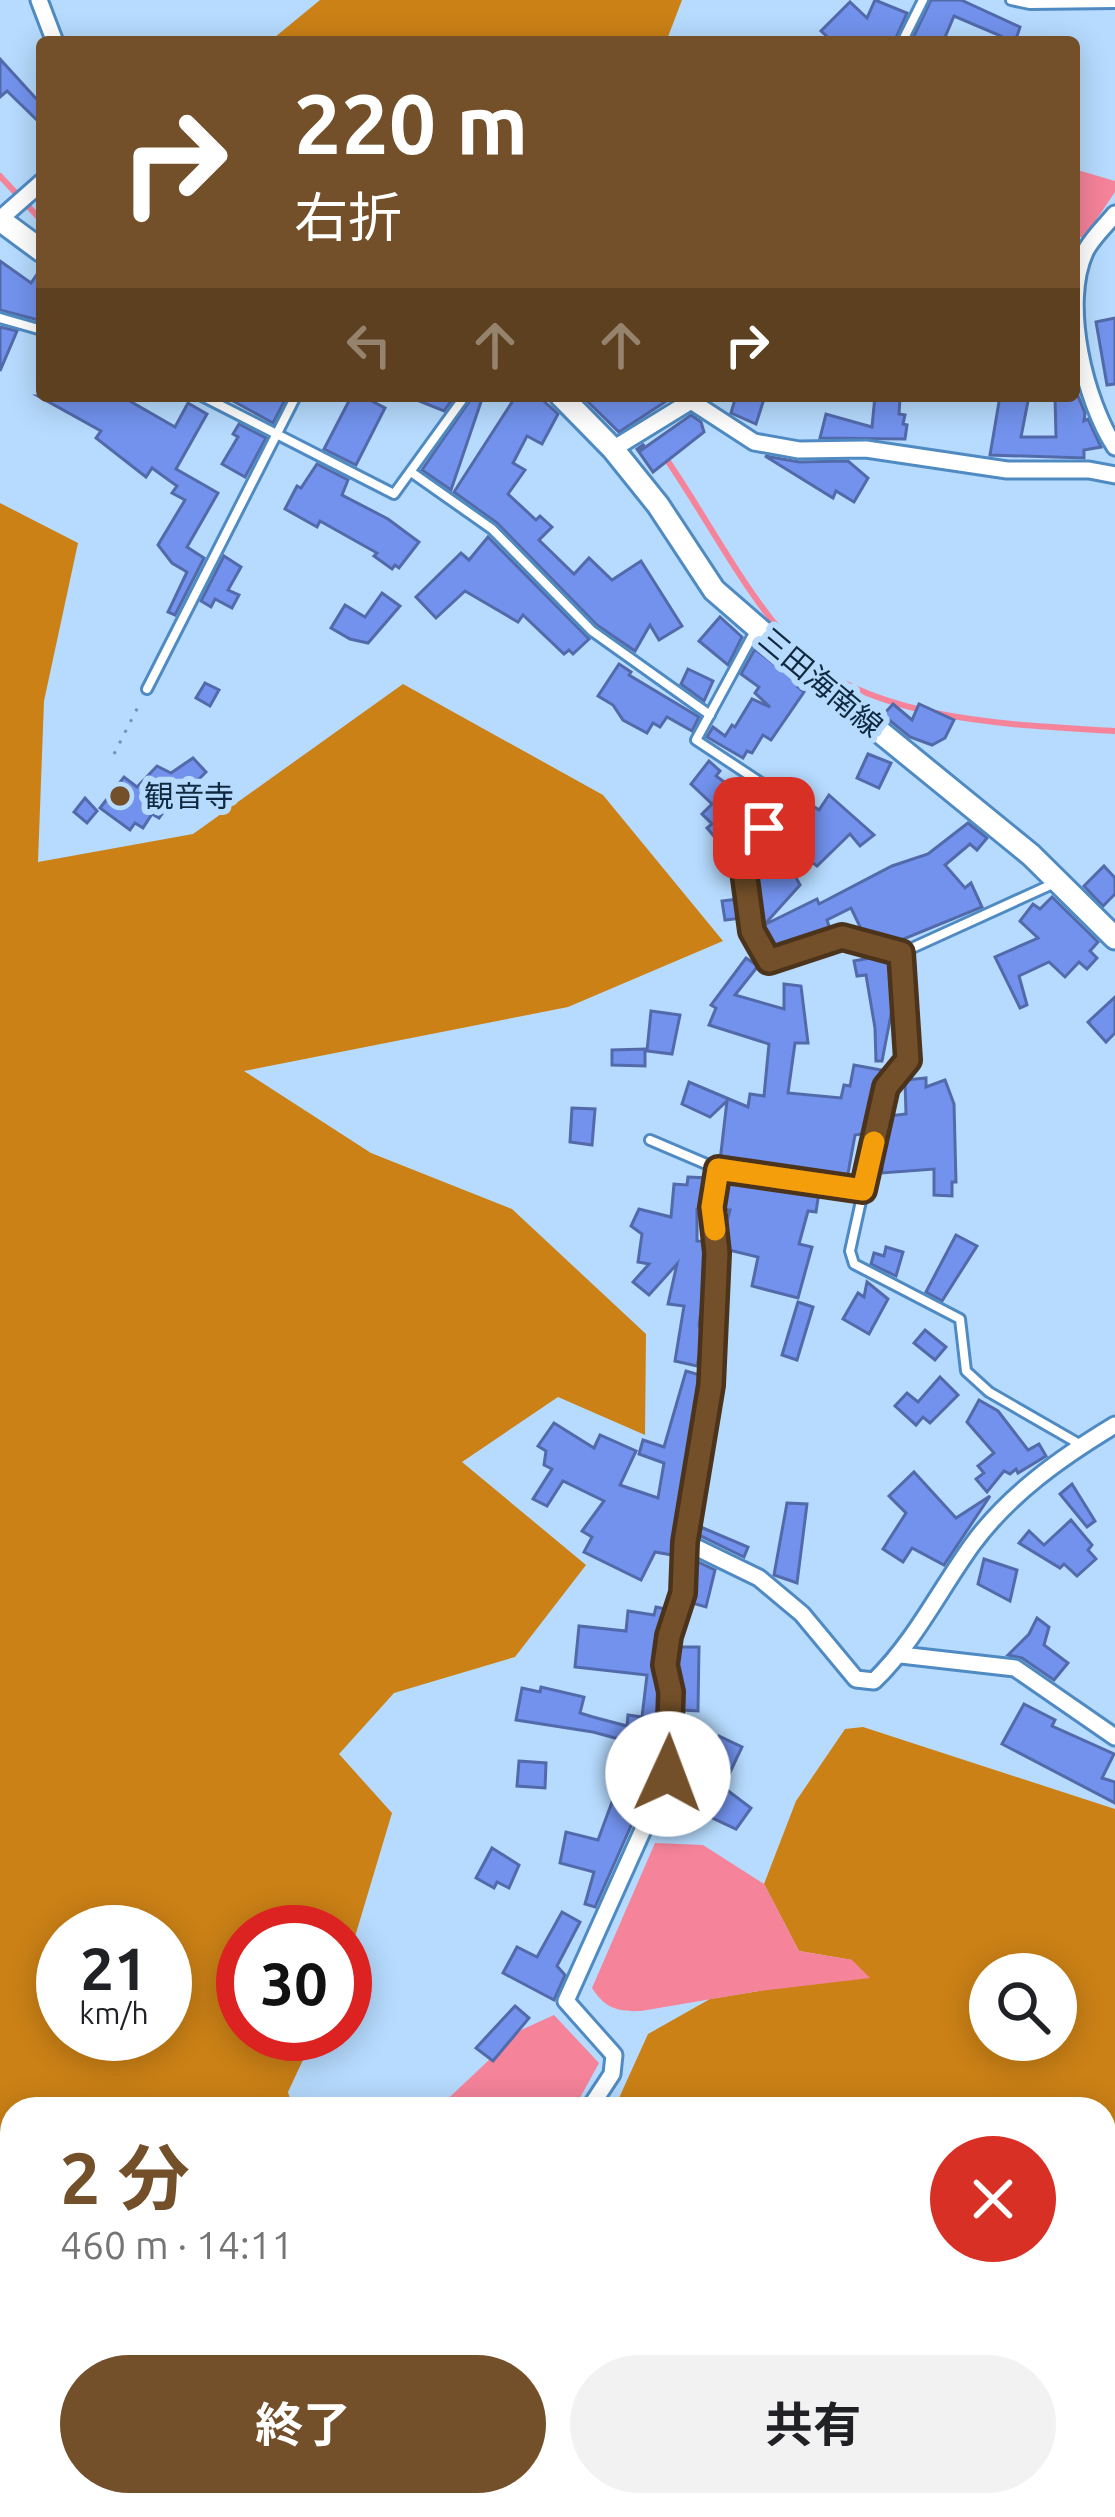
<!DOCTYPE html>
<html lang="ja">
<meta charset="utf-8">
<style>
:root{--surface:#fff;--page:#f2f2f2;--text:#202124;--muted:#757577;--accent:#735029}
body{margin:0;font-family:Ubuntu,"Noto Sans JP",sans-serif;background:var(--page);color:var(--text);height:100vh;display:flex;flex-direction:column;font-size:45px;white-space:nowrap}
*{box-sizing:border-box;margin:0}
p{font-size:39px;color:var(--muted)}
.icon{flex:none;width:66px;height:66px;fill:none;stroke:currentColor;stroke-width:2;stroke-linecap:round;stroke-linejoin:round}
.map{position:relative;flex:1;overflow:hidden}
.panel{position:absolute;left:0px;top:2097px;width:1116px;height:420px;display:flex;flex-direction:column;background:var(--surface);border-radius:36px 36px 0 0;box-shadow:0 6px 30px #0003}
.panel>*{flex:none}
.hud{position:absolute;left:36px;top:36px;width:1044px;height:366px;border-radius:12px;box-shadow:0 6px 30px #0003;background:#735029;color:#fff;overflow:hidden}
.buttons{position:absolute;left:969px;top:1953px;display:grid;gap:24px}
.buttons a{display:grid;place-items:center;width:108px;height:108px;border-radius:50%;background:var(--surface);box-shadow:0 6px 30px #0003;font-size:60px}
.speed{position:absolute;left:36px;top:1905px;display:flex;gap:24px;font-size:60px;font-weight:700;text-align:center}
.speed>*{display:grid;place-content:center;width:156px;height:156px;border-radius:50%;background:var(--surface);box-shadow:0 6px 30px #0003;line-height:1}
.speed small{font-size:30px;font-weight:400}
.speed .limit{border:18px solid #d22;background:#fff;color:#111}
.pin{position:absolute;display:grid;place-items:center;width:102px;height:102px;color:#fff;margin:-51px;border-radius:24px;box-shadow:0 6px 18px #0006}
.me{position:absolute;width:132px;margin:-66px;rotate:2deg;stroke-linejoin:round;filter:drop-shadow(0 0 9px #0008)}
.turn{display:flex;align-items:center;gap:42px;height:252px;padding:0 60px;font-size:54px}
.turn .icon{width:156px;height:156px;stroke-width:2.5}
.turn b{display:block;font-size:84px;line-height:102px}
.lanes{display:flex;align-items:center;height:114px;padding:0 60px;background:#0003;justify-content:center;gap:60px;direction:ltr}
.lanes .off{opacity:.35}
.round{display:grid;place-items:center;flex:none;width:126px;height:126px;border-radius:63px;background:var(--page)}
.headline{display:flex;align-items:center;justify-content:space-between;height:204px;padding:0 60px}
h1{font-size:72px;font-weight:700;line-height:90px;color:var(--accent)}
.button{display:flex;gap:24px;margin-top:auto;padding:24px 60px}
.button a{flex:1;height:138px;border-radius:72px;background:var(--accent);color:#fff;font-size:48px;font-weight:700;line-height:138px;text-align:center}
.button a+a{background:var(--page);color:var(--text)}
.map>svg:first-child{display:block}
</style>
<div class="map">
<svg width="1115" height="2517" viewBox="0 0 1115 2517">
<rect width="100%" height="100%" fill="#b6dbfe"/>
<!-- forest -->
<g fill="#cb8116" fill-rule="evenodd">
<polygon points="320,0 682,0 666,42 269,42"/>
<path d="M0,503L78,543L44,701L38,862L193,834L403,684L603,795L723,941L568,1007L244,1071L371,1153L512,1209L646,1334L645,1435L558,1397L462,1462L586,1565L515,1657L394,1693L339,1754L392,1813L345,1970V1932H243V2034H315L288,2092L293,2109H12V2505H327V2517H0ZM63,1932H165V2034H63Z"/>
<path d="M863,1727L1115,1809V2517H691L690,2505H1104V2109H614L648,2034L710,1999L759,1991L852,1960L799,1951L764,1884L796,1801L845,1729ZM990,1974H1056V2040H990Z"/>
</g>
<!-- water -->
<g fill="#f5839a">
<polygon points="1074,169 1115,181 1115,192 1084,238 1074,235"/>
<path d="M655,1843L703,1845L764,1884L799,1951L852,1960L870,1978L759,1991L641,2011C617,2012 605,2008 592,1988Z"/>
<polygon points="554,2015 599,2063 575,2107 437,2109 521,2030"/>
<polygon points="391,2505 645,2505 649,2517 392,2517"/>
</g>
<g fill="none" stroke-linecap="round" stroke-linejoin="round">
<!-- stream -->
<g stroke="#f5839a" stroke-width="6">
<polyline points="0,176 42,221"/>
<path d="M665,457C706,516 745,594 794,646C865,722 1018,725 1115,731"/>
</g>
</g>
<!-- building -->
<g fill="#7292ed" stroke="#536aaa" stroke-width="3">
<polygon points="875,0 907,13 894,42 833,42 821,31 850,2 867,18"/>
<polygon points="931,0 961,0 1020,27 1015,42 999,42 1001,36 954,16 943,42 911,42"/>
<polygon points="0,59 42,105 42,125 7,91 0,97"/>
<polygon points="0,261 31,283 42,267 42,321 0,310"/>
<polygon points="1115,318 1115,384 1107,385 1096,322"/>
<polygon points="0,327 17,331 0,371"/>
<polygon points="1074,386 1085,413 1084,421 1088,419 1101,447 1084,450 1084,458 990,455 1000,396 1029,396 1021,437 1056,437 1055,396 1074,396"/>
<polygon points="38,396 121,396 175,427 188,403 207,414 176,469 218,493 187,547 204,558 175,615 168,612 187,572 172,563 158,545 185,500 172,493 177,486 152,468 146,477 96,438 101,431"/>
<polygon points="224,396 287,396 273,423"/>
<polygon points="407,396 455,396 444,411"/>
<polygon points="473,396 483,396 451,490 422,470"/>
<polygon points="516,396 538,396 558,414 542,444 527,436 513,463 525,470 508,494 536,520 540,516 552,527 539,540 574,574 589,558 612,580 641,561 682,626 659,640 650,625 635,651 597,625 497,523 454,492"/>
<polygon points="582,396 674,396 619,432"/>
<polygon points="736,396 765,396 756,424 731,413"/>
<polygon points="875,396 900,398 899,414 905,415 903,424 907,425 905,439 820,438 826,414 872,427"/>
<polygon points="351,397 364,397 385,408 356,465 324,449"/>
<polygon points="691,415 701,422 704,432 653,472 637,449 644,444 640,451"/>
<polygon points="239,424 266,438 245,477 222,464 238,437 233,434"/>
<polygon points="765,456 799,462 848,461 868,478 854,502 836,491 833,498"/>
<polygon points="317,464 348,480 342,495 388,519 419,542 399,568 395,565 392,569 374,556 377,553 320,521 317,527 285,509 297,486 301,488"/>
<polygon points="488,537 589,639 573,654 569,650 564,654 523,615 518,622 465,591 436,618 416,597 461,553 469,560"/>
<polygon points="224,556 241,567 228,590 239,595 232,608 215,599 211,607 201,601"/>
<polygon points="382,593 400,606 368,643 350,639 331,628 345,605 365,617"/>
<polygon points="720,617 742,637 728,665 699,641"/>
<polygon points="755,649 800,684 798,687 804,692 771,740 763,735 752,753 747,751 743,758 707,737 713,727 725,736 732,725 735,727 752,699 770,707 755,693 759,687 741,674"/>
<polygon points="619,664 631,672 629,675 699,717 692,731 667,717 660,727 653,723 647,733 623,720 613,705 598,696"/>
<polygon points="688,669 713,681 704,701 681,684"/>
<polygon points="205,683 219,690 210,706 196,698"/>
<polygon points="893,704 912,720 919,704 954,720 945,738 932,745 910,737 883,715"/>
<polygon points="868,754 891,763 879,788 857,778"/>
<polygon points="193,758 206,772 177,801 173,799 159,818 152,814 143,828 135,823 130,830 100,808 124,777 137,787 157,766 171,773"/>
<polygon points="709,761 720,771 716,776 759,807 719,842 707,828 712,824 702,814 712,804 691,784"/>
<polygon points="829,795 874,835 860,846 850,834 817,866 774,834 804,800 819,810"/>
<polygon points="85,798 97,811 87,823 74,812"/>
<polygon points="968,823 987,838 977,850 970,844 945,865 965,888 971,883 982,907 894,943 864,935 851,908 827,920 831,932 773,951 760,928 751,858 772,832 800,885 764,925 817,899 819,904 892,866 928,854"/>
<polygon points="1104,866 1115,878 1115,894 1103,906 1084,886"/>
<polygon points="1052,897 1098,942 1090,951 1097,958 1087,969 1079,962 1065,977 1049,962 1019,976 1027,1005 1020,1008 995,957 1038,938 1020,921 1033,904 1040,909"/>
<polygon points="739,899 742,918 725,920 722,901"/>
<polygon points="874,954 892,959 893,964 895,994 882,1061 876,1061 875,1028 866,975 857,976 854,961 875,957"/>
<polygon points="746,958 758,966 735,995 784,1009 784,984 801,986 808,1043 795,1043 788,1093 841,1098 844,1085 850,1086 854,1065 881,1070 867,1133 855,1135 847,1179 720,1161 727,1101 710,1117 682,1104 689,1082 748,1107 750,1094 764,1096 769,1044 709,1025 716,1008 711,1005"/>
<polygon points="1115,997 1115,1033 1106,1042 1088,1022"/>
<polygon points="651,1011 680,1015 672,1054 647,1051"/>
<polygon points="645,1049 645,1066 612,1065 612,1050"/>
<polygon points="926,1078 926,1087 945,1080 954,1104 956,1182 952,1182 952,1196 934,1195 934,1169 882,1173 882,1144 888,1116 906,1114 905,1080"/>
<polygon points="572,1108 595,1109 592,1145 570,1142"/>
<polygon points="688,1177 708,1178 704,1209 697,1209 697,1241 707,1242 709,1253 699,1325 703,1339 697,1366 675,1361 684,1306 668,1304 677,1264 649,1295 633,1282 649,1264 638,1262 642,1234 631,1226 639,1209 671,1217 674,1184 687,1185"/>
<polygon points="725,1178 819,1192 816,1212 808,1211 799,1244 812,1247 798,1298 752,1286 758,1257 725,1249 723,1236 730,1210 721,1210"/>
<polygon points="956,1235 977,1246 942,1301 926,1292"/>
<polygon points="886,1247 903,1252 896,1276 871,1264 874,1253 884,1256"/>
<polygon points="867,1282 888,1299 869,1334 843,1319 858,1293 864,1297"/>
<polygon points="798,1302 813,1307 797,1360 782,1355"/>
<polygon points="925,1330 946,1347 935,1360 914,1343"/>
<polygon points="686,1371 703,1376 703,1384 678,1532 672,1555 655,1552 641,1580 584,1552 592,1537 582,1531 604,1501 563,1481 547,1506 533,1499 552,1469 544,1465 546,1451 538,1446 554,1423 594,1448 600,1435 636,1451 620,1485 658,1498 664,1463 639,1454 643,1440 664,1447"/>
<polygon points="940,1377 958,1395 930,1423 923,1417 916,1425 895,1406 907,1393 918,1402"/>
<polygon points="979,1400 998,1411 1028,1450 1039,1444 1046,1456 1018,1473 1016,1469 1010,1474 1004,1471 987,1492 976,1479 984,1473 978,1466 994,1453 967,1422"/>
<polygon points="914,1472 956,1518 990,1496 944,1565 912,1548 903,1562 883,1549 906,1513 889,1496"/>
<polygon points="1072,1484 1095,1521 1087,1527 1060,1494"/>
<polygon points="787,1503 807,1504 797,1583 774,1575"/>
<polygon points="1071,1520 1092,1545 1088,1550 1096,1559 1077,1576 1064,1564 1060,1568 1019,1543 1029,1531 1044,1545"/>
<polygon points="696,1525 748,1547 744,1557 695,1533"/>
<polygon points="984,1559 1017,1570 1010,1601 978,1584"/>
<polygon points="696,1561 715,1570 706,1607 692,1603"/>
<polygon points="656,1607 665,1609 653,1663 659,1693 657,1751 629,1746 630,1742 593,1732 516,1720 522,1688 540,1692 541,1687 584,1697 580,1713 593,1717 627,1726 628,1715 642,1717 647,1675 575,1667 579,1626 626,1631 628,1611 654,1615"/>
<polygon points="1037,1618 1049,1627 1044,1645 1068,1663 1054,1680 1022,1658 1008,1655 1029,1634"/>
<polygon points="680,1647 699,1647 698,1711 682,1710 677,1664"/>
<polygon points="1024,1704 1055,1720 1052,1726 1114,1754 1102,1778 1115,1782 1115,1803 1002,1744"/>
<polygon points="719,1736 742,1747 723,1787 751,1808 736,1829 670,1798 677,1784 691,1790 690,1796"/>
<polygon points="519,1761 546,1763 545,1788 517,1786"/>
<polygon points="612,1802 638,1810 595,1907 585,1904 594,1872 560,1863 566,1832 598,1840"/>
<polygon points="492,1848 519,1865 509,1888 497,1882 494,1888 476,1878"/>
<polygon points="562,1912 580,1922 557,1966 565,1975 554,2000 503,1973 517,1947 537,1957"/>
<polygon points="515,2006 529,2018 493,2061 476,2048"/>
</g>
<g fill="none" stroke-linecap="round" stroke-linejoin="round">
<!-- service casing -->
<g stroke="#4f8bc2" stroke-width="14">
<g id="service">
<polyline points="1011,0 1030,4 1115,3"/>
<polyline points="902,42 923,0"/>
<polyline points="0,318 42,330"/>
<polyline points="202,396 394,494 465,396"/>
<polyline points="411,472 492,529 592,631 710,715"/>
<polyline points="754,633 696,740 787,800 742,856 752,931 769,961 842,937 901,953"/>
<polyline points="147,689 296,396"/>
<polyline points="1057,882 901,953 908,1060 886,1087 850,1251 854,1264 960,1319 966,1371 989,1392 1081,1445"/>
<polyline points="650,1140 718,1169 863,1190"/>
<polyline points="685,1542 711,1385 717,1253 712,1207 718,1169"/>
</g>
</g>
<!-- minor casing -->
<g stroke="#4f8bc2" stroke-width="21">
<g id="minor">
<polyline points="39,0 55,42"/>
<path d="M1115,214C1106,225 1091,239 1085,252C1061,304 1085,401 1115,447"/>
<polyline points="0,219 42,182"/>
<polyline points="613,449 691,401 754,442 799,450 866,449 1007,470 1089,470 1115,475"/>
<polyline points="901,1655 1015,1668 1115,1737"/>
<path d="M589,2109L612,2074L614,2055L566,2001L668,1774L671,1692L665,1665L669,1636L683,1593L685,1542L759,1578L802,1614L856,1679L874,1681C915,1641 939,1591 972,1545C1009,1494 1062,1457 1115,1425"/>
<polyline points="662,2505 667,2517"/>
</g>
</g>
<!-- secondary casing -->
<g stroke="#4f8bc2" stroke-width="27">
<g id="secondary">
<polyline points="0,220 42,251"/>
<polyline points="561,396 613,449 658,505 714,590 836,696 1031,855 1115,938"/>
</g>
</g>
<!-- path -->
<polyline stroke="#7393b1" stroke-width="3" stroke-dasharray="3 9" stroke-linecap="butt" points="114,754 141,701"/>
<!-- service -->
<use href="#service" stroke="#fff" stroke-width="8"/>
<!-- minor -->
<use href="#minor" stroke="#fff" stroke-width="15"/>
<!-- secondary -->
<use href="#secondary" stroke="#fff" stroke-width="21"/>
</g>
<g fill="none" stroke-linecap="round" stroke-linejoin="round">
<!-- route casing -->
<g stroke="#4b341b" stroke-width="30">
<polyline id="route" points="668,1774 671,1692 665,1665 669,1636 683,1593 685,1542 711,1385 717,1253 712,1207 718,1169 863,1190 886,1087 908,1060 901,953 842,937 769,961 752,931 742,856 764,828"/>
</g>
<!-- route -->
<use href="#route" stroke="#735029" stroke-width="21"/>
<!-- slow -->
<polyline stroke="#f59e0b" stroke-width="21" points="715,1230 712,1207 718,1169 863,1190 874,1142"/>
</g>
<!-- markers -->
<circle fill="#735029" stroke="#b6dbfe" stroke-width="4.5" cx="120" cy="796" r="12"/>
<g text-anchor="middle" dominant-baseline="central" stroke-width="12" stroke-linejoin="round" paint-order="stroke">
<!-- street labels -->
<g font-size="30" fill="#102940" stroke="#b6dbfe">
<text transform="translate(821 682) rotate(40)">三田海南線</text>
</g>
<!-- poi labels -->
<g font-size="30" fill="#102940" stroke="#b6dbfe" text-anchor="start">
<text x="144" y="796">観音寺</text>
</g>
</g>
</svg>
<div class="buttons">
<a><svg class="icon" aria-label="search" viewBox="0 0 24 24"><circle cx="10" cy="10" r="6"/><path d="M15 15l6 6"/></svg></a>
</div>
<div class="speed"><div>21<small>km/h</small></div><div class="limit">30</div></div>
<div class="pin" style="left:764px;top:828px;background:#d93025"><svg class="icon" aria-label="arrive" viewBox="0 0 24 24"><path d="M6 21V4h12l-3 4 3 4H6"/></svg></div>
<svg class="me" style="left:668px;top:1774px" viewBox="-20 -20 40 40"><circle r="19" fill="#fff"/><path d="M0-13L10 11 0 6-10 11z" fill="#735029"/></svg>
<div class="hud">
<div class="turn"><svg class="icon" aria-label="right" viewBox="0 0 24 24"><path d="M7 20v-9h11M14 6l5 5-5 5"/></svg><div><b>220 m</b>右折</div></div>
<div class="lanes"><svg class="icon off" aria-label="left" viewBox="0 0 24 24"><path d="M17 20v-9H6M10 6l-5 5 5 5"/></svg><svg class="icon off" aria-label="ahead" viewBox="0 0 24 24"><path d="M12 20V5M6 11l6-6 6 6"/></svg><svg class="icon off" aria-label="ahead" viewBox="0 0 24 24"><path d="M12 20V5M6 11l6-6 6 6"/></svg><svg class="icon" aria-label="right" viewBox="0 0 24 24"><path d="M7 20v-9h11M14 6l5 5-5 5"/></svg></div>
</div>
<section class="panel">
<div class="headline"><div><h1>2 分</h1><p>460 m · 14:11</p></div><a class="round" style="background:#d93025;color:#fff"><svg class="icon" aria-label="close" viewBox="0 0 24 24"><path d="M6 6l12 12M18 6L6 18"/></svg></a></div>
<div class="button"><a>終了</a><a>共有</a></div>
</section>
</div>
